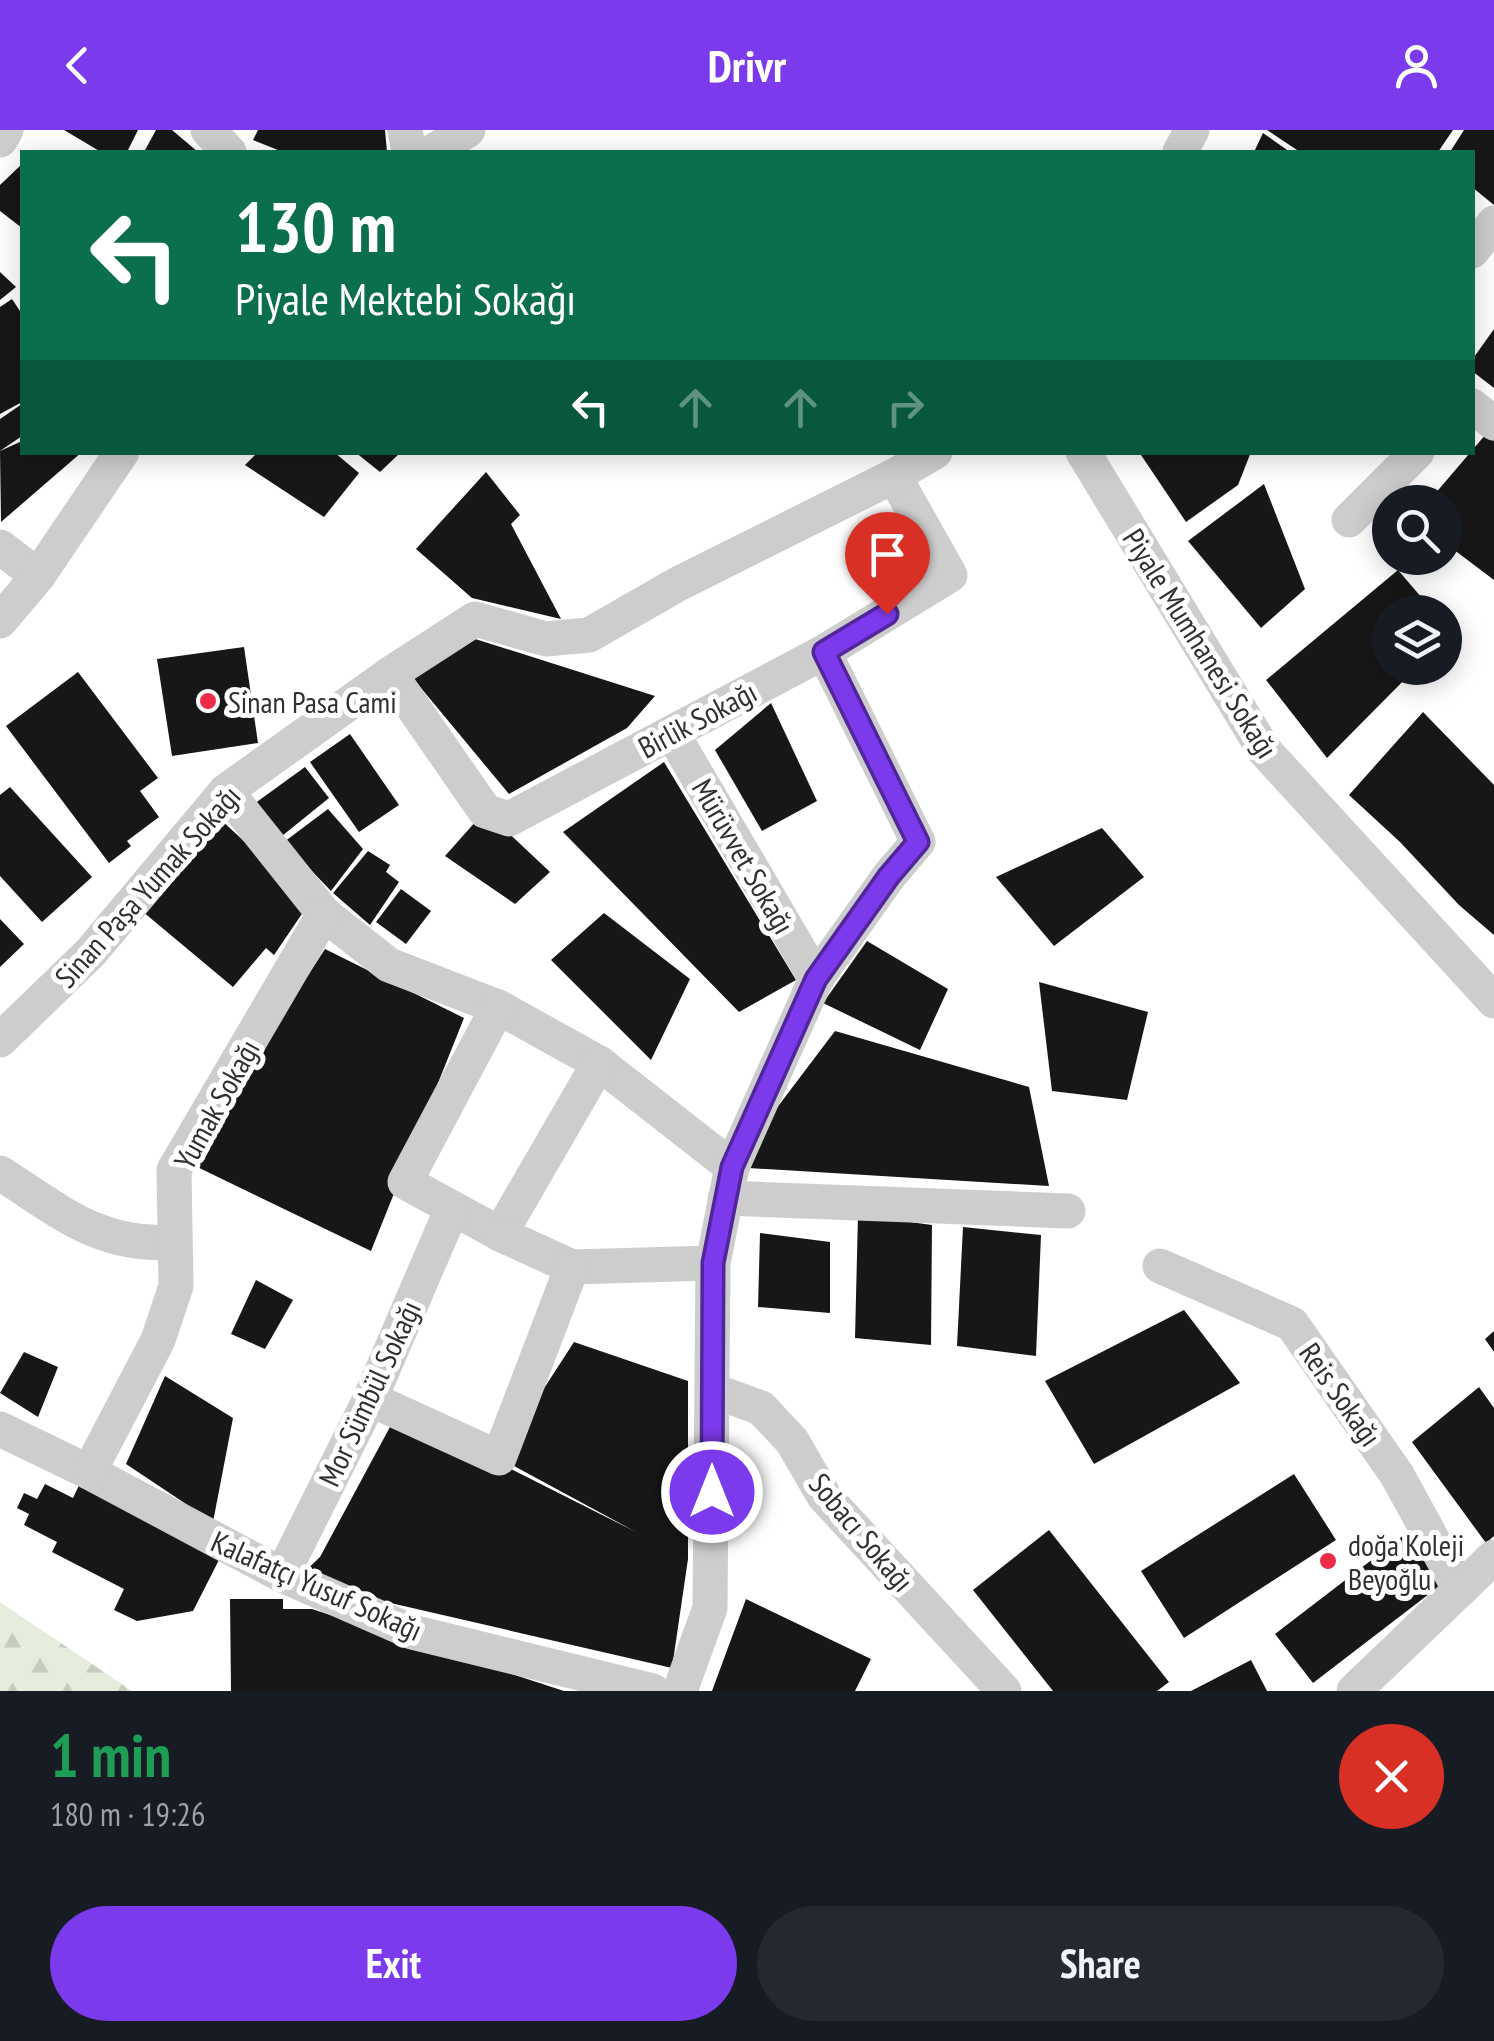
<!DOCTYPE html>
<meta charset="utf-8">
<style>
:root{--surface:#171b24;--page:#242831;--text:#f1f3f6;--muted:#9ea1a6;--accent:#7c3aed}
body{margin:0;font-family:"PT Sans Narrow",sans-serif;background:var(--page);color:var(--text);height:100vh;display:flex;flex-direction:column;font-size:38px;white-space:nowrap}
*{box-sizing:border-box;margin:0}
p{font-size:32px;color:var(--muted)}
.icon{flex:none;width:55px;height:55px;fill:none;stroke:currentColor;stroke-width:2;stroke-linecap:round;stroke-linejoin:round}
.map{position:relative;height:1561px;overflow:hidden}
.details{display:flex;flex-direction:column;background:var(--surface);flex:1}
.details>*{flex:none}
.banner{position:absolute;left:20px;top:20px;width:1455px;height:305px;border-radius:0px;box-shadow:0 5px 25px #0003;background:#0b6e4f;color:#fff;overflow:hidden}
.buttons{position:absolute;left:1372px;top:355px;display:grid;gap:20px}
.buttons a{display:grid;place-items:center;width:90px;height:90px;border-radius:50%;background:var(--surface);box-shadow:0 5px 25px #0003;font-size:50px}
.pin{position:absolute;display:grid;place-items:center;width:85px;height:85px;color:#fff;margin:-102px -42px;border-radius:50% 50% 50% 0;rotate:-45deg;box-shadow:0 0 10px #0007}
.pin .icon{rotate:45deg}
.me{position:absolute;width:110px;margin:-55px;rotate:0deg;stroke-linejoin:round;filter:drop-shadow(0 0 8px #0008)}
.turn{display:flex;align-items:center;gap:35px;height:210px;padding:0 50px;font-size:45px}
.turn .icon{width:130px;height:130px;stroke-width:2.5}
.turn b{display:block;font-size:70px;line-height:85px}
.lanes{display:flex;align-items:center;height:95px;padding:0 50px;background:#0003;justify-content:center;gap:50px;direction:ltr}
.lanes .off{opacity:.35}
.round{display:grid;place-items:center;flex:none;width:105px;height:105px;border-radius:52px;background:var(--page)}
.summary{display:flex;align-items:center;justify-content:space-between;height:170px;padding:0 50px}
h1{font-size:60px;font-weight:600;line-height:75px;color:#1e9e55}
.action{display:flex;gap:20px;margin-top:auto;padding:20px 50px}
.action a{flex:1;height:115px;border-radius:60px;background:var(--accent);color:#fff;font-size:40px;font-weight:600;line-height:115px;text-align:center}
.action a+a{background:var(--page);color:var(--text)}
header{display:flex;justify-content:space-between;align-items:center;height:130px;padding:0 50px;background:var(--accent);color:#fff;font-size:45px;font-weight:600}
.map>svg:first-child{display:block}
</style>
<header><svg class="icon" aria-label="back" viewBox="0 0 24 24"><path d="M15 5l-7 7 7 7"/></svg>Drivr<svg class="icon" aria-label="person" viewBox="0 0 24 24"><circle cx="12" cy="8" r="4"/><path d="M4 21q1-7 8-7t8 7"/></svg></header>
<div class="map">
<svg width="1494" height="1561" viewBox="0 0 1494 1561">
<defs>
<pattern id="forest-firs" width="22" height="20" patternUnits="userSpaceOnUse" patternTransform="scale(2.5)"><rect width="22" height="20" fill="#e7eddd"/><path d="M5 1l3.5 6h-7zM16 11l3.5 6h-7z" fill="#c6ccbe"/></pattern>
</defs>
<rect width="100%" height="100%" fill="#fff"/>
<!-- forest -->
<polygon fill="url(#forest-firs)" points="0,1472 132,1561 0,1561"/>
<!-- building -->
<g fill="#171717">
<polygon points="64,0 138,0 127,22 101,22"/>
<polygon points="156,0 172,0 198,22 144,22"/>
<polygon points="258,0 385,0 387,22 283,22 253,10"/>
<polygon points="1267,0 1453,0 1438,22 1300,22"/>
<polygon points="1464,0 1494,0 1494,75 1472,57 1472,22 1450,22"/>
<polygon points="1263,3 1290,22 1254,22"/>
<polygon points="22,34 22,98 0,81 0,55"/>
<polygon points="0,142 16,157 0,170"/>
<polygon points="12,169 22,184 22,272 0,284 0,177"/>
<polygon points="1494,199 1494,258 1472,241 1472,230"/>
<polygon points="22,274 22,306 0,321 0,289"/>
<polygon points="1486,304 1494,311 1494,450 1445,413 1445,372 1428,372"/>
<polygon points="22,311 22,322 82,322 1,392 0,321"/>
<polygon points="258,322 334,322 359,343 324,387 245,335"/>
<polygon points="355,322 401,322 380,342"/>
<polygon points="1139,322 1251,322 1238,355 1186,392"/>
<polygon points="486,342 520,385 511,394 561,489 472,468 416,419"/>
<polygon points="1264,354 1305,459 1261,498 1188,411"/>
<polygon points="1398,440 1434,482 1390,482 1390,538 1416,538 1327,628 1266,550"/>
<polygon points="469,507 655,566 627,598 509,664 411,546"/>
<polygon points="244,517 258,613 172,626 157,529"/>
<polygon points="78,542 158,648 140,661 159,687 127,711 131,716 109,733 6,596"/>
<polygon points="771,573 817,671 762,701 715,620"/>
<polygon points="1423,582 1494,655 1494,805 1459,775 1400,712 1349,665"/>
<polygon points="350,604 399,675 359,702 310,632"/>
<polygon points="664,632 796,850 739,882 563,702"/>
<polygon points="305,637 329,668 282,706 254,674"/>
<polygon points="10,657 92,747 42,792 0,746 0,665"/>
<polygon points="328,679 363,719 331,761 284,712"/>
<polygon points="485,681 550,742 515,774 445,726"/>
<polygon points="219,688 310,772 274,825 266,818 233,857 142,781"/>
<polygon points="1102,698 1144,747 1054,816 996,747"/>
<polygon points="368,721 390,735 386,742 399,752 370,795 333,763"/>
<polygon points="401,759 431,781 406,814 376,792"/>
<polygon points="604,783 690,849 651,930 551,830"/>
<polygon points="0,789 24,814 0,837"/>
<polygon points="867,811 948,859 920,920 823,873"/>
<polygon points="325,819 464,888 371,1121 187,1032"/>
<polygon points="1039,852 1148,882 1127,970 1052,961"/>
<polygon points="835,901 1029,957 1049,1056 732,1037"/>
<polygon points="858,1085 932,1095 931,1215 855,1208"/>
<polygon points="963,1097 1041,1105 1036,1226 957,1216"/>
<polygon points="760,1103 830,1112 830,1183 758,1177"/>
<polygon points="256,1150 293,1170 265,1219 231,1204"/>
<polygon points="1184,1180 1240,1253 1094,1334 1045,1251"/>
<polygon points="1494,1201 1494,1222 1485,1209"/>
<polygon points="574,1212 688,1251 688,1429 672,1538 295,1451 320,1427 398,1282 636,1402 499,1328"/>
<polygon points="24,1222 58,1237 38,1287 0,1263"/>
<polygon points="165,1246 233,1288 213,1392 126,1334"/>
<polygon points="1479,1257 1494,1278 1494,1406 1486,1413 1412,1312"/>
<polygon points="1294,1344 1336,1410 1184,1508 1141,1441"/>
<polygon points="82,1349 221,1426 193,1481 137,1491 114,1480 124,1459 52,1422 57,1412 24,1395 29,1384 17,1378 24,1363 37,1369 45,1354 73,1368"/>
<polygon points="1049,1400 1169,1552 1157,1561 1053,1561 973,1460"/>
<polygon points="1408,1402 1446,1451 1313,1553 1275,1504"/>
<polygon points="230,1469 283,1469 283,1479 312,1479 564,1561 231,1561"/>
<polygon points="746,1469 871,1529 855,1561 712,1561"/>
<polygon points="1251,1530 1267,1561 1191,1561"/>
</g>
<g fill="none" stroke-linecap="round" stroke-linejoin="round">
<!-- minor -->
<g stroke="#cdcdcd" stroke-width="35">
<polyline points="208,0 229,22"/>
<polyline points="405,0 409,22"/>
<polyline points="0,10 6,0"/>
<polyline points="432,22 468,0"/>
<polyline points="1180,22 1192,0"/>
<polyline points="1472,121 1494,93"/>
<polyline points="1472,276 1494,293"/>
<polyline points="1083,322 1264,620 1494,871"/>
<polyline points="1349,390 1417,322"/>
<polyline points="0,417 38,446"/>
<polyline points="0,491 38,446 122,322"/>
<polyline points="390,544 485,681 509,689 824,522 950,445 894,346"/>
<polyline points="672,603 816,849"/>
<polyline points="226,661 324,784 389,835 498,877 599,933 732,1037"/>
<polyline points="498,877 405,1052 500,1104 599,933"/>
<polyline points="0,910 91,822 226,661 390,544 475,489 546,509 589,505 678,454 894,346 935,322"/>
<path d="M0,1043C60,1081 100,1118 175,1112"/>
<polyline points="725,1068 1068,1081"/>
<polyline points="500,1104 572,1137 713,1133"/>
<polyline points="1160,1136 1292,1194 1397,1345 1460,1460"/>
<polyline points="712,1260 761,1278 792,1311 824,1366 1004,1561"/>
<polyline points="370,1269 499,1328 572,1137"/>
<polyline points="0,1299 89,1342 282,1445 412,1502 653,1561"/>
<polyline points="89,1342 158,1210 176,1156 174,1040 324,784"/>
<polyline points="282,1445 370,1269 452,1079"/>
<polyline points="680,1561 710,1478 713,1133 732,1037 816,849 889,746 918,712 824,522"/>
<polyline points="1354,1561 1494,1427"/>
</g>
</g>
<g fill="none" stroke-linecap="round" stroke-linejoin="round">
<!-- route casing -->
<g stroke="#51269a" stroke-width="25">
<polyline id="route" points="712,1362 713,1133 732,1037 816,849 889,746 918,712 824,522 887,484"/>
</g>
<!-- route -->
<use href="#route" stroke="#7c3aed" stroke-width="18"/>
</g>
<!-- markers -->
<g fill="#ed2c4a" stroke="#fff" stroke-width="4">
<circle cx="208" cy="571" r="10"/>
<circle cx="1328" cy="1431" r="10"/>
</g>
<g text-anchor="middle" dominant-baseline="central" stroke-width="10" stroke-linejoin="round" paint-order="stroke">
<!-- street labels -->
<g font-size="30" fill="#303030" stroke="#fff">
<text transform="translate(1201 513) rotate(58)">Piyale Mumhanesi Sokağı</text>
<text transform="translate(697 589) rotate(-28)">Birlik Sokağı</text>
<text transform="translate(744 726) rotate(60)">Mürüvvet Sokağı</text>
<text transform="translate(147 756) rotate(-48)">Sinan Paşa Yumak Sokağı</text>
<text transform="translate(216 974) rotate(-61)">Yumak Sokağı</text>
<text transform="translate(369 1263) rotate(-65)">Mor Sümbül Sokağı</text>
<text transform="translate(1341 1264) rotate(55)">Reis Sokağı</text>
<text transform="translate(862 1402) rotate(50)">Sobacı Sokağı</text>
<text transform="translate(317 1455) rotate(24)">Kalafatçı Yusuf Sokağı</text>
</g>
<!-- poi labels -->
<g font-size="30" fill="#303030" stroke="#fff" text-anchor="start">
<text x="228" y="571">Sinan Pasa Cami</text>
<text x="1348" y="1414">doğa Koleji<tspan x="1348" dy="34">Beyoğlu</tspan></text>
</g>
</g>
</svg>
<div class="buttons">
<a><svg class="icon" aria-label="search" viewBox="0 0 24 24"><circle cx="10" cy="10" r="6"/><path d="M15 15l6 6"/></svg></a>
<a><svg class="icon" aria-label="layers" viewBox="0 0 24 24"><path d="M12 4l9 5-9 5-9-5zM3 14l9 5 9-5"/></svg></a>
</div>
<div class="pin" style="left:887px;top:484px;background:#d93025"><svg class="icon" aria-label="arrive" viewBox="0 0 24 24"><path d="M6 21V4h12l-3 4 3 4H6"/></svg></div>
<svg class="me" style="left:712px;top:1362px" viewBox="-20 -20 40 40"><circle r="17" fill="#7c3aed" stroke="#fff" stroke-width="3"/><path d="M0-11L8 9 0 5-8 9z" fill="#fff"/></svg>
<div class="banner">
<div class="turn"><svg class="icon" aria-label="left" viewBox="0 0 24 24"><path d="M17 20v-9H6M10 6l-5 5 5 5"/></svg><div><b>130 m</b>Piyale Mektebi Sokağı</div></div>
<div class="lanes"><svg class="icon" aria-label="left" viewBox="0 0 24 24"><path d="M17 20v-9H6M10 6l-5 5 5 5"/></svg><svg class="icon off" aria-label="ahead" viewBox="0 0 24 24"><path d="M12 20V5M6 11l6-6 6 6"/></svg><svg class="icon off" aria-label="ahead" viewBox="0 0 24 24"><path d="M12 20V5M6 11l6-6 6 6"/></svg><svg class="icon off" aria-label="right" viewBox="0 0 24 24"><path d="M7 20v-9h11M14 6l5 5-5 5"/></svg></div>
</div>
</div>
<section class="details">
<div class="summary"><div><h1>1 min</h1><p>180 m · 19:26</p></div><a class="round" style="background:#d93025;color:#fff"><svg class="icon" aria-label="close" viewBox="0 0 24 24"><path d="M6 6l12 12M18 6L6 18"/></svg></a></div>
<div class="action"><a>Exit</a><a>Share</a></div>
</section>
